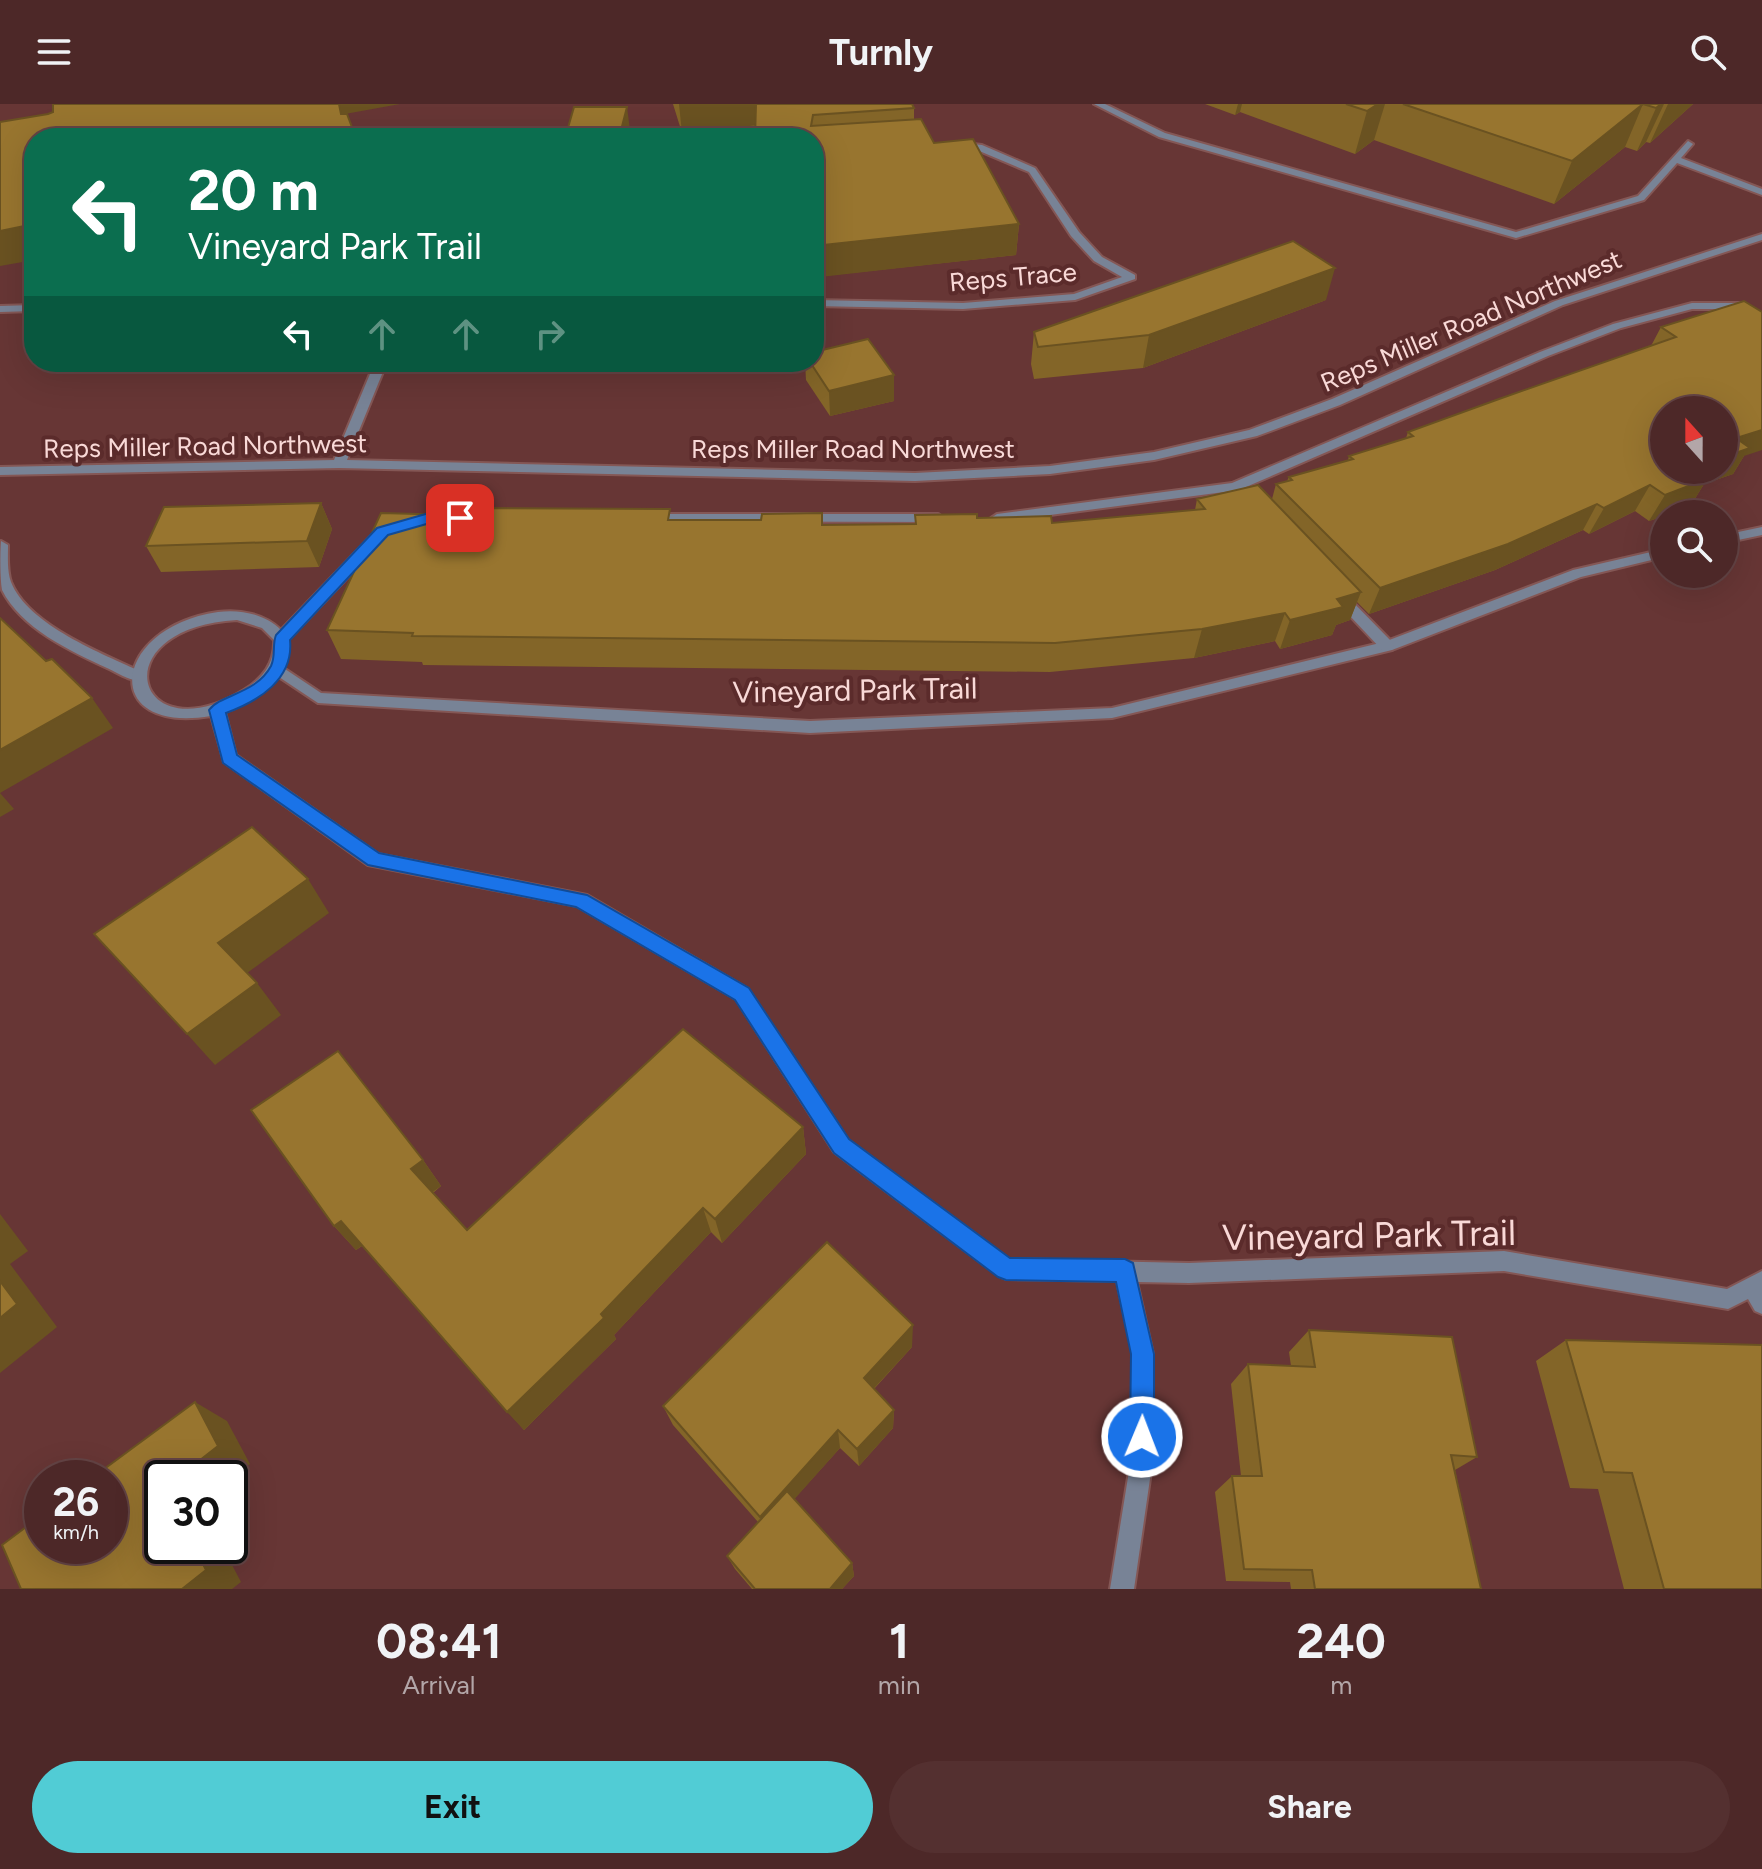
<!DOCTYPE html>
<style>
:root{--surface:#4d2828;--page:#543030;--text:#f1f3f6;--muted:#b3a6a8;--line:#644445;--accent:#51ccd5}
body{margin:0;font-family:Figtree,sans-serif;background:var(--page);color:var(--text);height:100vh;display:flex;flex-direction:column;font-size:30px;white-space:nowrap}
*{box-sizing:border-box;margin:0}
p{font-size:26px;color:var(--muted)}
.icon{flex:none;width:44px;height:44px;fill:none;stroke:currentColor;stroke-width:2;stroke-linecap:round;stroke-linejoin:round}
.map{position:relative;height:1485px;overflow:hidden}
.side{display:flex;flex-direction:column;background:var(--surface);flex:1}
.side>*{flex:none}
.hud{position:absolute;left:24px;top:24px;width:800px;height:244px;border-radius:32px;box-shadow:0 8px 32px #0002,0 0 0 2px var(--line);background:#0b6e4f;color:#fff;overflow:hidden}
.needle{width:52px;rotate:339deg}
.controls{position:absolute;left:1650px;top:292px;display:grid;gap:16px}
.controls a{display:grid;place-items:center;width:88px;height:88px;border-radius:50%;background:var(--surface);box-shadow:0 8px 32px #0002,0 0 0 2px var(--line);font-size:40px}
.speed{position:absolute;left:24px;top:1356px;display:flex;gap:16px;font-size:40px;font-weight:700;text-align:center}
.speed>*{display:grid;place-content:center;width:104px;height:104px;border-radius:50%;background:var(--surface);box-shadow:0 8px 32px #0002,0 0 0 2px var(--line);line-height:1}
.speed small{font-size:20px;font-weight:400}
.speed .limit{border:4px solid #111;border-radius:12px;background:#fff;color:#111}
.pin{position:absolute;display:grid;place-items:center;width:68px;height:68px;color:#fff;margin:-34px;border-radius:16px;box-shadow:0 4px 12px #0006}
.me{position:absolute;width:88px;margin:-44px;rotate:1deg;stroke-linejoin:round;filter:drop-shadow(0 0 6px #0008)}
.turn{display:flex;align-items:center;gap:28px;height:168px;padding:0 32px;font-size:36px}
.turn .icon{width:104px;height:104px;stroke-width:2.5}
.turn b{display:block;font-size:56px;line-height:68px}
.lanes{display:flex;align-items:center;height:76px;padding:0 32px;background:#0003;justify-content:center;gap:40px;direction:ltr}
.lanes .off{opacity:.35}
.eta{display:flex;justify-content:space-evenly;align-items:center;height:136px;text-align:center}
.eta b{font-size:48px;font-weight:700;line-height:56px}
.cta{display:flex;gap:16px;margin-top:auto;padding:16px 32px}
.cta a{flex:1;height:92px;border-radius:48px;background:var(--accent);color:#111;font-size:32px;font-weight:700;line-height:92px;text-align:center}
.cta a+a{background:var(--page);color:var(--text)}
header{display:flex;justify-content:space-between;align-items:center;height:104px;padding:0 32px;background:var(--surface);font-size:36px;font-weight:700}
.map>svg:first-child{display:block}
</style>
<header><svg class="icon" aria-label="menu" viewBox="0 0 24 24"><path d="M4 6h16M4 12h16M4 18h16"/></svg>Turnly<svg class="icon" aria-label="search" viewBox="0 0 24 24"><circle cx="10" cy="10" r="6"/><path d="M15 15l6 6"/></svg></header>
<div class="map">
<svg width="1762" height="1485" viewBox="0 0 1762 1485">
<rect width="100%" height="100%" fill="#673635"/>
<g fill="none" stroke-linecap="round" stroke-linejoin="round">
<!-- lane casing -->
<g stroke="#845755" stroke-width="4">
<g id="lane">
<polygon points="1094,0 1105,0 1165,29 1516,128 1638,92 1688,37 1693,40 1681,54 1762,85 1762,91 1677,59 1644,96 1516,134 1159,33"/>
<polygon points="1762,423 1762,431 1724,439 1724,431"/>
<path d="M1,437L8,441C8,453 7,467 11,478C28,521 103,550 142,568L144,572L142,576C130,578 118,569 107,564C70,547 21,524 2,486C0,474 0,449 1,437Z"/>
<polygon points="1664,445 1664,453 1581,473 1392,546 1112,614 810,629 318,599 270,567 277,562 282,563 321,589 810,617 1112,604 1384,538 1573,466"/>
</g>
</g>
<!-- street casing -->
<g stroke="#845755" stroke-width="4">
<g id="street">
<polygon points="955,38 982,41 1035,64 1079,128 1102,153 1135,171 1135,175 1075,196 963,205 814,202 814,196 963,199 1074,190 1122,173 1094,157 1071,132 1029,68 977,46 952,43 950,41"/>
<polygon points="1762,130 1762,136 1563,201 1340,301 1257,332 1154,356 1050,370 915,377 339,364 0,371 0,363 334,356 375,258 387,258 347,356 915,369 1050,362 1154,348 1249,326 1332,295 1555,197"/>
<polygon points="1739,199 1762,211 1762,219 1737,205 1692,205 1621,224 1548,252 1239,386 997,418 991,414 997,410 1232,379 1540,248 1613,220 1692,199"/>
<polygon points="34,201 34,207 0,208 0,202"/>
<polygon points="653,410 938,410 944,414 938,418 648,417 648,411"/>
<path d="M378,429L383,430V436L288,536C290,573 256,596 225,608L236,651L378,750L587,791L748,885L848,1036L1009,1155L1189,1159L1504,1147L1727,1185L1762,1167V1210L1755,1207L1748,1195L1728,1205L1504,1167L1189,1179L1137,1178L1153,1250L1152,1361L1134,1485H1110L1130,1361L1133,1250L1117,1177L1006,1175L999,1172L834,1048L736,895L577,802L368,761L224,658L211,612C98,631 112,523 218,508C240,505 265,510 281,526L373,430ZM237,516L262,524L274,536C275,559 263,574 244,586C135,652 99,524 237,516Z"/>
<polygon points="1338,486 1343,488 1392,538 1394,542 1392,546 1382,546 1333,494 1331,491"/>
</g>
</g>
<!-- lane -->
<use href="#lane" fill="#788396" fill-rule="evenodd"/>
<!-- street -->
<use href="#street" fill="#788396" fill-rule="evenodd"/>
</g>
<!-- wall -->
<g fill="#836528">
<polygon points="673,0 912,0 914,4 914,15 934,39 1019,120 1016,151 814,173 814,34 756,22 682,29"/>
<polygon points="1205,0 1693,0 1650,39 1646,38 1637,47 1625,43 1554,100 1374,36 1355,50 1240,8 1235,11"/>
<polygon points="1326,196 1143,264 1034,275 1031,260 1034,228"/>
<polygon points="1744,197 1744,352 1733,370 1704,380 1691,401 1664,410 1664,412 1649,417 1635,407 1589,430 1583,426 1495,466 1369,510 1357,498 1350,516 1336,521 1332,531 1280,545 1275,537 1194,554 1050,568 423,561 422,558 341,555 327,526 455,411 672,416 761,416 822,409 823,421 915,420 915,411 1052,419 1195,406 1197,395 1272,395 1276,380 1287,377 1289,373 1348,356 1349,352 1406,334 1408,328 1651,242 1661,223"/>
<polygon points="517,258 585,258 582,268 519,268"/>
<polygon points="592,258 724,258 723,269 594,270"/>
<polygon points="805,258 814,258 894,271 894,297 830,312 806,276"/>
<polygon points="321,399 332,425 319,463 161,468 146,442"/>
<polygon points="803,1023 806,1050 722,1139 711,1128 614,1231 616,1235 524,1326 362,1142 356,1146 334,1122 423,1056 441,1082 433,1089 467,1126"/>
<polygon points="1309,1226 1477,1353 1455,1366 1481,1485 1291,1485 1290,1478 1226,1477 1215,1388 1232,1372 1241,1372 1231,1280 1248,1260 1291,1262 1289,1248"/>
<polygon points="1566,1236 1762,1485 1624,1485 1598,1385 1570,1384 1536,1257"/>
<polygon points="912,1243 874,1285 894,1306 893,1324 859,1362 840,1344 794,1395 852,1459 854,1472 842,1485 752,1485 735,1465 727,1452 758,1418 673,1321 663,1302"/>
</g>
<!-- shaded-wall -->
<g fill="#6a5221">
<polygon points="339,0 400,0 345,10 341,10"/>
<polygon points="679,0 757,0 759,21 682,29"/>
<polygon points="1238,0 1242,0 1240,8 1235,11"/>
<polygon points="1378,0 1385,0 1374,36 1355,50 1367,7"/>
<polygon points="1643,0 1625,43 1554,100 1572,57"/>
<polygon points="1661,0 1664,0 1646,38 1637,47 1656,4"/>
<polygon points="1668,0 1693,0 1650,39"/>
<polygon points="627,3 631,34 619,34"/>
<polygon points="34,120 34,156 0,162 0,127"/>
<polygon points="1019,120 1016,151 820,173 818,141"/>
<polygon points="1335,164 1326,196 1143,264 1149,231"/>
<polygon points="894,271 894,297 830,312 829,287"/>
<polygon points="1762,315 1762,346 1744,352 1733,370 1704,380 1691,401 1668,410 1664,410 1664,412 1649,417 1665,391 1690,366 1724,366 1724,353 1736,334"/>
<polygon points="1650,381 1635,407 1589,430 1604,404"/>
<polygon points="321,399 332,425 319,463 307,437"/>
<polygon points="1597,400 1583,426 1495,466 1369,510 1380,484"/>
<polygon points="1361,488 1350,516 1336,521 1332,531 1280,545 1290,516 1337,495"/>
<polygon points="1285,509 1275,537 1194,554 1202,525"/>
<polygon points="92,594 113,624 0,689 14,705 0,713 0,646"/>
<polygon points="308,775 329,809 243,872 218,839"/>
<polygon points="257,879 281,911 215,961 187,930"/>
<polygon points="803,1023 806,1050 722,1139 715,1115"/>
<polygon points="423,1056 441,1082 430,1090 411,1065"/>
<polygon points="703,1104 711,1128 614,1231 616,1235 524,1326 507,1308"/>
<polygon points="0,1110 28,1147 10,1160 57,1223 0,1269"/>
<polygon points="341,1117 363,1141 356,1146 334,1122"/>
<polygon points="913,1221 912,1243 865,1294 864,1274"/>
<polygon points="195,1298 227,1317 250,1360 230,1376 230,1374 177,1374"/>
<polygon points="894,1306 893,1324 859,1362 857,1345"/>
<polygon points="838,1326 840,1344 766,1427 760,1413"/>
<polygon points="194,1442 222,1442 241,1478 232,1485 182,1485"/>
<polygon points="852,1459 854,1472 842,1485 830,1485"/>
</g>
<!-- building -->
<g fill="#98752f" stroke="#6a5221" stroke-width="2">
<polygon points="53,0 339,0 341,10 347,10 356,34 34,34 34,120 0,127 0,18 48,10 53,8"/>
<polygon points="756,0 912,0 914,4 813,11 811,22 921,15 934,39 973,35 1019,120 814,142 814,34 755,34"/>
<polygon points="1346,0 1378,0 1367,7"/>
<polygon points="1403,0 1661,0 1656,4 1643,0 1572,57"/>
<polygon points="574,3 627,3 619,34 565,34"/>
<polygon points="1293,137 1335,164 1149,231 1038,243 1034,228"/>
<polygon points="1744,197 1762,208 1762,326 1736,334 1750,344 1724,353 1724,306 1664,306 1664,366 1695,366 1707,375 1665,391 1650,381 1604,404 1597,400 1508,440 1380,484 1276,380 1292,376 1289,373 1353,355 1349,352 1413,332 1408,328 1499,295 1676,233 1661,223"/>
<polygon points="868,235 894,271 829,287 810,258 814,258 814,248"/>
<polygon points="1258,381 1361,488 1337,495 1343,503 1290,516 1285,509 1202,525 1055,539 412,532 413,529 327,526 381,409 455,411 457,404 670,405 668,416 761,416 762,410 822,409 822,421 916,420 915,411 977,410 977,414 1051,412 1052,419 1205,405 1197,395"/>
<polygon points="321,399 307,437 146,442 164,403"/>
<polygon points="0,514 46,557 52,555 92,594 0,646"/>
<polygon points="252,723 308,775 218,839 257,879 187,930 94,830"/>
<polygon points="683,925 803,1023 715,1115 703,1104 601,1210 604,1214 507,1308 341,1117 334,1122 251,1006 338,947 423,1056 411,1065 467,1126"/>
<polygon points="827,1138 913,1221 864,1274 894,1306 857,1345 838,1326 760,1413 663,1302"/>
<polygon points="0,1177 17,1200 0,1214"/>
<polygon points="1309,1226 1452,1233 1477,1353 1451,1351 1481,1485 1315,1485 1312,1466 1244,1465 1232,1372 1262,1372 1248,1260 1315,1263"/>
<polygon points="1566,1236 1762,1241 1762,1485 1664,1485 1632,1369 1604,1368"/>
<polygon points="195,1298 218,1342 177,1374 162,1374 162,1442 194,1442 206,1466 182,1485 21,1485 2,1441 42,1411 42,1442 110,1442 110,1374 92,1374"/>
<polygon points="787,1387 852,1459 830,1485 755,1485 727,1452"/>
</g>
<!-- route -->
<path fill="#1a73e8" stroke="#114b97" stroke-width="2" d="M429,409H460L467,414L460,419H430L388,431L290,536C294,575 259,597 226,609L237,651L379,749L587,791L749,884L849,1035L1010,1154L1125,1155L1133,1159L1154,1250V1333L1150,1342L1142,1346L1133,1342L1130,1333L1131,1250L1116,1178L1006,1176L998,1173L834,1049L735,896L576,803L368,761L223,659L209,606C221,590 256,590 271,562C276,551 272,541 276,531L377,424Z"/>
<g text-anchor="middle" dominant-baseline="central" stroke-width="8" stroke-linejoin="round" paint-order="stroke">
<!-- far-street labels -->
<g font-size="26" fill="#f9d9d7" stroke="#5b2b2b">
<text transform="translate(1013 173) rotate(-5)">Reps Trace</text>
<text transform="translate(1471 217) rotate(-23)">Reps Miller Road Northwest</text>
<text transform="translate(205 342) rotate(-1)">Reps Miller Road Northwest</text>
<text x="853" y="345">Reps Miller Road Northwest</text>
</g>
<!-- street labels -->
<g font-size="30" fill="#f9d9d7" stroke="#5b2b2b">
<text transform="translate(855 586) rotate(-1)">Vineyard Park Trail</text>
</g>
<!-- near-street labels -->
<g font-size="36" fill="#f9d9d7" stroke="#5b2b2b">
<text transform="translate(1369 1131) rotate(-1)">Vineyard Park Trail</text>
</g>
</g>
</svg>
<div class="controls">
<a><svg class="needle" viewBox="-14 -14 28 28"><path d="M0-13l5 13h-10z" fill="#e53935"/><path d="M0 13l5-13h-10z" fill="#b3a6a8"/></svg></a>
<a><svg class="icon" aria-label="search" viewBox="0 0 24 24"><circle cx="10" cy="10" r="6"/><path d="M15 15l6 6"/></svg></a>
</div>
<div class="speed"><div>26<small>km/h</small></div><div class="limit">30</div></div>
<div class="pin" style="left:460px;top:414px;background:#d93025"><svg class="icon" aria-label="arrive" viewBox="0 0 24 24"><path d="M6 21V4h12l-3 4 3 4H6"/></svg></div>
<svg class="me" style="left:1142px;top:1333px" viewBox="-20 -20 40 40"><circle r="17" fill="#1a73e8" stroke="#fff" stroke-width="3"/><path d="M0-11L8 9 0 5-8 9z" fill="#fff"/></svg>
<div class="hud">
<div class="turn"><svg class="icon" aria-label="left" viewBox="0 0 24 24"><path d="M17 20v-9H6M10 6l-5 5 5 5"/></svg><div><b>20 m</b>Vineyard Park Trail</div></div>
<div class="lanes"><svg class="icon" aria-label="left" viewBox="0 0 24 24"><path d="M17 20v-9H6M10 6l-5 5 5 5"/></svg><svg class="icon off" aria-label="ahead" viewBox="0 0 24 24"><path d="M12 20V5M6 11l6-6 6 6"/></svg><svg class="icon off" aria-label="ahead" viewBox="0 0 24 24"><path d="M12 20V5M6 11l6-6 6 6"/></svg><svg class="icon off" aria-label="right" viewBox="0 0 24 24"><path d="M7 20v-9h11M14 6l5 5-5 5"/></svg></div>
</div>
</div>
<section class="side">
<div class="eta">
<div><b>08:41</b><p>Arrival</p></div>
<div><b>1</b><p>min</p></div>
<div><b>240</b><p>m</p></div>
</div>
<div class="cta"><a>Exit</a><a>Share</a></div>
</section>
